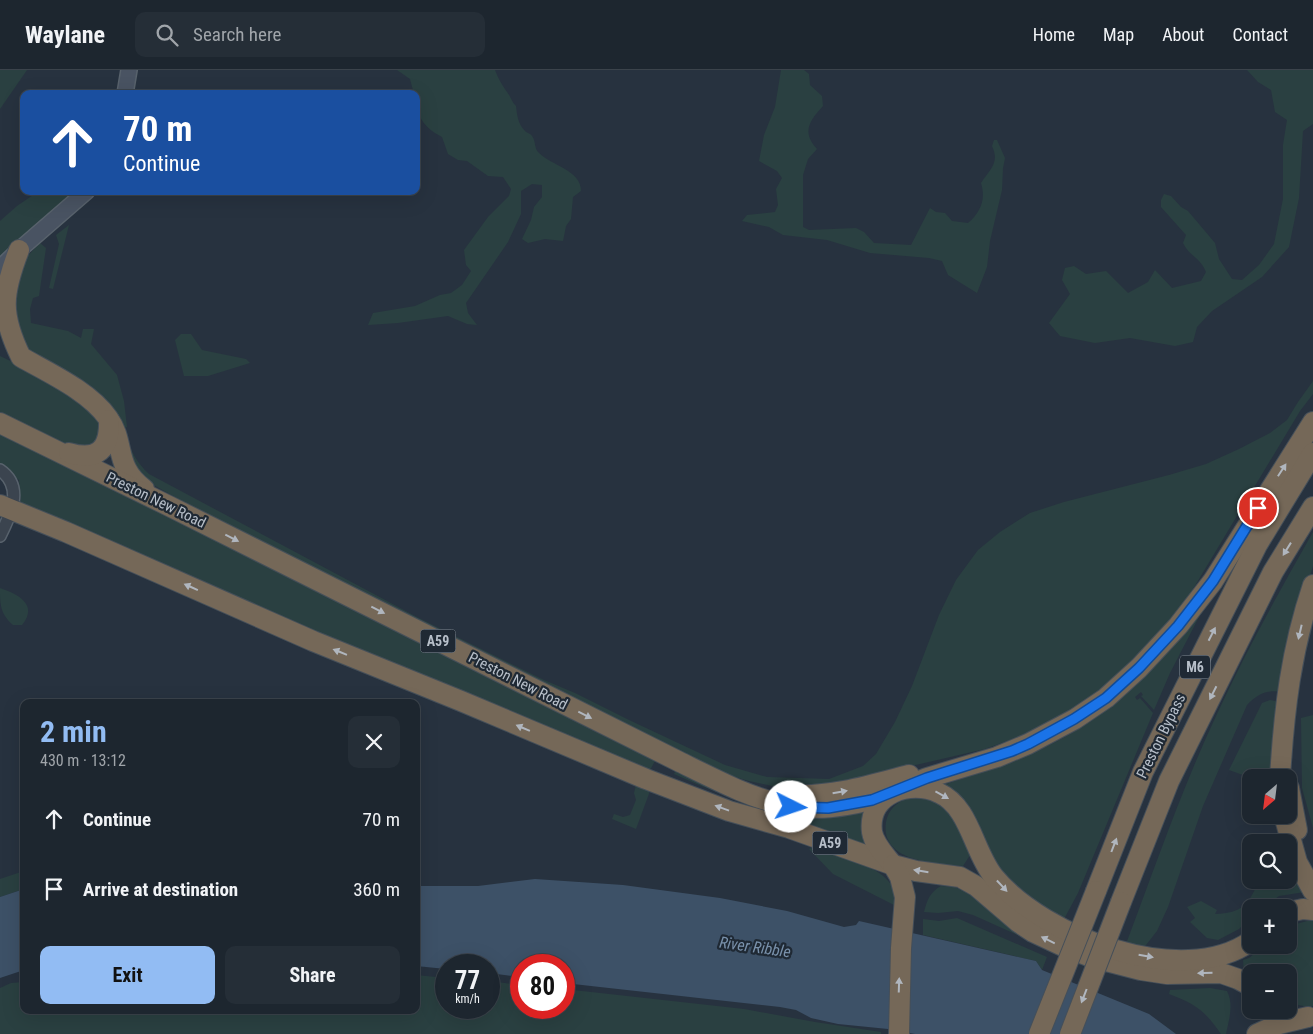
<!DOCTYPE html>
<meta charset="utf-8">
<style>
:root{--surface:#1d262f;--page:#252e37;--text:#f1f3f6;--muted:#a0a5aa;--line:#3b434b;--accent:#92bcf3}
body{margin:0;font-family:"Roboto Condensed",sans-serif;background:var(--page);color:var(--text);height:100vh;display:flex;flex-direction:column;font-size:19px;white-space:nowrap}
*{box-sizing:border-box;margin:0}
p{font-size:16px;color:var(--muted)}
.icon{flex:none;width:28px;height:28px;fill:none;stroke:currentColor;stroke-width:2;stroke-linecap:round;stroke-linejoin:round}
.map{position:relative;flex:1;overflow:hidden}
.sheet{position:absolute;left:20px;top:629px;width:400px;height:315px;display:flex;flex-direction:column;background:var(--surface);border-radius:10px;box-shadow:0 5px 20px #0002,0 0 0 1px var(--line)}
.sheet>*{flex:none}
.top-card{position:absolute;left:20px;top:20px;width:400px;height:105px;border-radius:10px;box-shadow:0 5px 20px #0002,0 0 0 1px var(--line);background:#1a4fa0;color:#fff;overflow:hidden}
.needle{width:32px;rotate:208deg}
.tools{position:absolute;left:1242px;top:699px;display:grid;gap:10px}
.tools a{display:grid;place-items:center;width:55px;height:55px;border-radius:10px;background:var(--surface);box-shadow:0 5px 20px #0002,0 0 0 1px var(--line);font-size:25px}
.speed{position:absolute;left:435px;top:884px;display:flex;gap:10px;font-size:25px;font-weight:700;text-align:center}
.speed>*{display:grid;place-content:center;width:65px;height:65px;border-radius:50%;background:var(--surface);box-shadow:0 5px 20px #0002,0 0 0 1px var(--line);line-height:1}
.speed small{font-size:12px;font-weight:400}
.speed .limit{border:8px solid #d22;background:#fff;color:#111}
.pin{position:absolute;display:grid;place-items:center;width:42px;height:42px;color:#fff;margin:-21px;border:2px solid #fff;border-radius:50%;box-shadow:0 1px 5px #0007}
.me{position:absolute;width:55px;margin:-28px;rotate:94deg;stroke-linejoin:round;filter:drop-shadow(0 0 4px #0008)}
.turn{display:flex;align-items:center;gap:18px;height:105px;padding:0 20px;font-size:22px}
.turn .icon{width:65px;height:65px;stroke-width:2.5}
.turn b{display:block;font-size:35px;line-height:42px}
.round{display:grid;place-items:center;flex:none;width:52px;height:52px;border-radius:10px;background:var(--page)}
.head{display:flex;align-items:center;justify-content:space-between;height:85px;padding:0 20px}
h1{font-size:30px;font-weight:700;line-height:38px;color:var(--accent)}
.button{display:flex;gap:10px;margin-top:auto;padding:10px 20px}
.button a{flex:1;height:58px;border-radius:10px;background:var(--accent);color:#111;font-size:20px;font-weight:700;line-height:58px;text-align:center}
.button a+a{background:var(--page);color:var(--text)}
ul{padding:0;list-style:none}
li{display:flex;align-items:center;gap:15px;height:70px;padding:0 20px}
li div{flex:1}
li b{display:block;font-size:19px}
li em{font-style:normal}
header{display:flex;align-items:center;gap:30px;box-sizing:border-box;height:70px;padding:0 25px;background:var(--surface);border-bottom:1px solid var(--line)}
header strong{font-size:24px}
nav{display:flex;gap:28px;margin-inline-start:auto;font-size:18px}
.search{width:350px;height:45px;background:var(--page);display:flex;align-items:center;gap:12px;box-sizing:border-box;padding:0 18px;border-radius:10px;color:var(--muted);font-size:19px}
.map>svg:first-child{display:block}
</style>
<header>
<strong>Waylane</strong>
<div class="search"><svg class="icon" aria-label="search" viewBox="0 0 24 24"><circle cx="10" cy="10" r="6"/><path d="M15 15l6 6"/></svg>Search here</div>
<nav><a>Home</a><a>Map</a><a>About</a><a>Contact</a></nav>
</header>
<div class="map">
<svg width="1313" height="964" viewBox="0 0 1313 964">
<rect width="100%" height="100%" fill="#27323f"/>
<!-- green -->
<g fill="#2a4041">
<polygon points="0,0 27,0 0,39"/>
<path d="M397,0H495C499,10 501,13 507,22C511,27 511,31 516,36C517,45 518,54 525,61C527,63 530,63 532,66C536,71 534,79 539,83C552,96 581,100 581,121L573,127L571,149L566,156L563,171L545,169L528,173L522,169L531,150L534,137L542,127V115L532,114L521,121V144L508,172L466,233L468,243L477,255L467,254L448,246L398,253L368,255L373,243L415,236L440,225L451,223L462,215L471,201L466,195L464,180L488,147L509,126L511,119L503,107L488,106L467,91L458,90L448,84L442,67C423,57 416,46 416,24H414L410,9Z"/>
<path d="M781,0H804L809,4L810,15L822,26L823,36C810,50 801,62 817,79L808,89L803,105V157L809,160L856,158L864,162L874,173L911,175L930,138L936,142L945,143L952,151L968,153C981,142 986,129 981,113C990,99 1000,93 992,76L994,70H997L1005,88L1003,98L1002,120L990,171L987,197L977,223L948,205L942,191L929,188L870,183L827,170L783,165L769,157L742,151L747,145L775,142L778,135L776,119L782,108L777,101L759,91L764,65L775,37Z"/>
<path d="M1247,0H1313V54L1303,61L1299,128L1289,177L1262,207L1212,241L1197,257L1193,272L1175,276L1130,268L1095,273L1060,266L1049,253L1070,224L1062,210L1065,198L1074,196L1086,204L1106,201L1128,223L1148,212L1155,200L1172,218L1201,211L1206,202C1200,187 1190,187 1183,173L1186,165L1161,137V130L1164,124L1171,126L1181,137L1188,141L1215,173L1219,189L1232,209L1242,210L1259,195L1274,174L1283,129V75L1287,50L1275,42L1271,20L1258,12Z"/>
<polygon points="39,121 77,121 0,191 0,151 17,136"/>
<polygon points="69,155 53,219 49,218 59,174 56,165"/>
<polygon points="40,173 46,178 39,226 33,228 30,239 31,253 68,261 81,268 83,259 94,259 91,274 117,305 124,331 127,357 122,358 16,278 8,223 20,194"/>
<polygon points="181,264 191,264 202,280 246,289 250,293 208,306 184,306 175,270"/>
<polygon points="0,286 46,308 80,328 102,355 100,374 77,379 0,345"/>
<path d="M1313,311V324L1300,341L1187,529L1155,567L1132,592L1106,617L1071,643L1018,667L985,679L816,718H781L749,711L717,702L189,435L143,409L133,401L126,367C132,383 137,393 149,404L417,547L544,610L575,623L629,650L725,695L767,707L829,709L863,696L876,684L895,652L912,616L939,545L956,510L978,480L1000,462L1030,443L1064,432L1169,405L1206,394L1239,379L1270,363L1287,350L1298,332Z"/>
<polygon points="0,360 656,689 649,702 21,437 19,410 0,396"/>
<path d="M1313,462V496L1305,522L1281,622C1267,619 1256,625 1247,635L1203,736L1168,837L1157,861L1146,875L1140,877L1126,874C1155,797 1182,718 1217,644C1246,581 1279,522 1313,462Z"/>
<path d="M0,518C17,524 39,534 22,555H13C0,544 0,534 0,518Z"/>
<path d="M1198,544L1200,545L1170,603L1154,640L1141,626L1143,625L1141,622L1135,627L1137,630L1140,628L1153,643L1078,823L1063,851L1014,818L939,717C960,708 983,703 1004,695C1046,679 1090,656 1123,626C1151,602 1174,572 1198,544Z"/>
<polygon points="1270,630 1280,632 1272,707 1251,708 1229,700 1262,633"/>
<polygon points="1313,645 1313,758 1302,718 1301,648"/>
<path d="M676,700L718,721L869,738L871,779L793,754L795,748C753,736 713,722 674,704Z"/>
<polygon points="636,715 650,721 636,759 612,749 614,744 623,747 630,745 636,730 634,723"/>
<path d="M908,728C949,727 955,751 972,782L963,796C937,793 880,793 886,752C888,740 897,732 908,728Z"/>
<path d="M815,776C837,785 888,796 895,823C896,826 895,832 894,835L833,804L809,779Z"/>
<path d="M1289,796L1293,806L1305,822L1279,826L1264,837L1251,838V847L1239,859L1218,870L1207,868L1190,852L1195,848L1187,837L1201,831L1217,840L1215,844C1243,843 1249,834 1259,810H1289Z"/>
<polygon points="24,801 24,819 0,827 0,809"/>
<path d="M941,816L954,817L965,821L1015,859L1051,880L973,845L958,841L938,843L924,842C927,830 930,822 941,816Z"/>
<polygon points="957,848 1047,887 1042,900 1036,891 923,865 923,849 939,851"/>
<path d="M1307,851H1313V936C1305,937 1296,935 1289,932V902H1251V907L1244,903L1243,890L1249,888L1265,875H1289V856Z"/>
<polygon points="416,905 446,908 446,938 489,938 489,911 521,915 521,938 564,938 564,919 744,939 815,952 881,962 881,964 0,964 0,918 11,913 24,912 24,940 416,940"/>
<path d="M1210,918L1227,921C1234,935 1229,949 1226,964H1221C1205,941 1196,934 1169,924L1170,920Z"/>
</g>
<!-- water -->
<g fill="#3d5167">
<polygon points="535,809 623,815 720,828 787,841 844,857 856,855 859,851 1036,891 1042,900 1149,944 1176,964 915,964 888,959 838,954 811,948 796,940 780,937 564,913 564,895 521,895 521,907 489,903 489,895 446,895 446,899 416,896 416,816 478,816"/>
<polygon points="24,819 24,900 0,908 0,827"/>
</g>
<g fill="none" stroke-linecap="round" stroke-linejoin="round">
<!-- street casing -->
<g stroke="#58626c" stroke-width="14">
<path id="street" d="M0,400C25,417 10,446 0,466"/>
</g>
<!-- secondary casing -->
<g stroke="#58626c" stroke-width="18">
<g id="secondary">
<polyline points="125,24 129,0"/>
<polyline points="0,198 19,180 87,121"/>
</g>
</g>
<!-- highway casing -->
<g stroke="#454f59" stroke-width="22">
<g id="highway">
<path d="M19,180C2,224 0,244 21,287C49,303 89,321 108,348C126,373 113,396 144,419"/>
<path d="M0,353L169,436L678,691C757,730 797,754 887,725"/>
<path d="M69,383C97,391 110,380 109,350"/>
<polyline points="0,435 66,462 313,571 461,631 646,709 729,741 789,758 893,795 916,801 960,807 976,816 1018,852 1033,862 1065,877 1091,887 1141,900 1167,904 1221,903 1238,909 1251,916"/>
<path d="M1280,708C1284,640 1291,580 1313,515"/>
<polyline points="1289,718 1297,760"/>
<polyline points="895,721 927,708 997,687 1028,674 1075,649 1106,628 1139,598 1178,556 1213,511 1313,352"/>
<path d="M793,725C833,727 871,715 909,705"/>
<polyline points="1284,745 1297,792 1313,821"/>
<path d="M892,794C884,784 874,774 872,762C867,724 910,709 939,723C970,737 973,781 994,807C1044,867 1182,920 1251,871"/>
<polyline points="893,795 900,807 905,827 901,878 899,964"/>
<polyline points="1096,821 1143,702 1257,475 1313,383"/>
<polyline points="1121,832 1169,711 1273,502 1313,437"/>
<polyline points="1289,842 1303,839 1313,840"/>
<polyline points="1257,964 1279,954 1308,947"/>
</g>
</g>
<!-- street -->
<use href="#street" stroke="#3b444f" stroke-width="11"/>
<!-- secondary -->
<use href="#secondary" stroke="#495362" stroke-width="15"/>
<!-- highway -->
<use href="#highway" stroke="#756858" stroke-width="20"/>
<!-- highway-bridge casing -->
<g stroke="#454f59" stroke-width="22" stroke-linecap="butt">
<g id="highway-bridge">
<polyline points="1039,964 1096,821"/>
<polyline points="1070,964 1121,832"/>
</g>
</g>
<!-- highway-bridge -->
<use href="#highway-bridge" stroke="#756858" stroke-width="20"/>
</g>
<!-- one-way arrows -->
<defs><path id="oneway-solid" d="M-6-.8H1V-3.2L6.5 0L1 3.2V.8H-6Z" transform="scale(1.25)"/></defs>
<g fill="#b0b6be">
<use href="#oneway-solid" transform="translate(1282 400) rotate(-57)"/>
<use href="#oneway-solid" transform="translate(232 468) rotate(27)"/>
<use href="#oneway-solid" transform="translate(1287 479) rotate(122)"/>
<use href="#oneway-solid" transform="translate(191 517) rotate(-156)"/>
<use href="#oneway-solid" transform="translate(378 540) rotate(27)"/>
<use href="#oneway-solid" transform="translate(1300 562) rotate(103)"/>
<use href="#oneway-solid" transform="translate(1212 564) rotate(-63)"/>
<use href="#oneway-solid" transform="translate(340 582) rotate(-158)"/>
<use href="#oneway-solid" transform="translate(1213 623) rotate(117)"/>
<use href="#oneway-solid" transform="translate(585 645) rotate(27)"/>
<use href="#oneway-solid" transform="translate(523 658) rotate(-157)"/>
<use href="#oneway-solid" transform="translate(840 722) rotate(-10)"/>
<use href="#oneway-solid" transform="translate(942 725) rotate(29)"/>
<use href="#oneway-solid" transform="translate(722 738) rotate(-160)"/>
<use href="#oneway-solid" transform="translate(1114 775) rotate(-69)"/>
<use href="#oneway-solid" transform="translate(921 801) rotate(-171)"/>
<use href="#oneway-solid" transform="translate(1002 816) rotate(47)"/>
<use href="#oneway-solid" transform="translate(1048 870) rotate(-154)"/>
<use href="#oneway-solid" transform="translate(1146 886) rotate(10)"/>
<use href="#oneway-solid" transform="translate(1205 903) rotate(178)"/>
<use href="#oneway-solid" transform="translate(899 915) rotate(-88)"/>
<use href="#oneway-solid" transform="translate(1084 926) rotate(111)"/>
</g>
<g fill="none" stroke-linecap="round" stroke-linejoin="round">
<!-- route casing -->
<g stroke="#114b97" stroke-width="12">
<polyline id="route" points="791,737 828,738 872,730 927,708 1012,681 1028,674 1074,649 1106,628 1139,598 1178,556 1213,511 1258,438"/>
</g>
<!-- route -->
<use href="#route" stroke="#1a73e8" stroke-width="9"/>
</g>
<g text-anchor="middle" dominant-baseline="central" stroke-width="4.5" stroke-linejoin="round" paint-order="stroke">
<!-- shield labels -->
<g fill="#1f2934" stroke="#89929c" stroke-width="1">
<rect x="420.5" y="559.5" width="35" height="23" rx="4"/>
<rect x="1180" y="585.5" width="30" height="23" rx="4"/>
<rect x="812.5" y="761.5" width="35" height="23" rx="4"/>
</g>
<g font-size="14" font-weight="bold" fill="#b7bfc9">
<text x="438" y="571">A59</text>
<text x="1195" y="597">M6</text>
<text x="830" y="773">A59</text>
</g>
<!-- street labels -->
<g font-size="15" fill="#b7bfc9" stroke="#1f2934">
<text transform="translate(156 430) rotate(26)">Preston New Road</text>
<text transform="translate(518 611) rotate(27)">Preston New Road</text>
<text transform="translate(1161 666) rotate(-64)">Preston Bypass</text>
</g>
<!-- water labels -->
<g font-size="16" font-style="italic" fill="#7991ab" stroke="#1f2934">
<text transform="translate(755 877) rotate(8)">River Ribble</text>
</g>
</g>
</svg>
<div class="tools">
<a><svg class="needle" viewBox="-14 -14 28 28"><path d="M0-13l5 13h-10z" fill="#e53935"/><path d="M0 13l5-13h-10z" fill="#a0a5aa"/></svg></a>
<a><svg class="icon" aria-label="search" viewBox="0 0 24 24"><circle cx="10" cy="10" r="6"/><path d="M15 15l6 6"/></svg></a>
<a>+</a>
<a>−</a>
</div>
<div class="speed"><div>77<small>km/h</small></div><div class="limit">80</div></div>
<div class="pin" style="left:1258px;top:438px;background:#d93025"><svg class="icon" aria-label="arrive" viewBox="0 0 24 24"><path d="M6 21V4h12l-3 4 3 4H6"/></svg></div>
<svg class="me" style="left:791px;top:737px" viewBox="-20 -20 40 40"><circle r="19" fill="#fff"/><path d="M0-13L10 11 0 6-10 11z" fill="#1a73e8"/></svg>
<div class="top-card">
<div class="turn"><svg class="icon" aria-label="ahead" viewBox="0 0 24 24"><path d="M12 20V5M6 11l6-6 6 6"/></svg><div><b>70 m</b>Continue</div></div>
</div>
<section class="sheet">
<div class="head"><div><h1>2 min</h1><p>430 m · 13:12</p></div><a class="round"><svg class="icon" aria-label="close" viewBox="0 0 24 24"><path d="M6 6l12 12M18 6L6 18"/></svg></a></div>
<ul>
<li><svg class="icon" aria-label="ahead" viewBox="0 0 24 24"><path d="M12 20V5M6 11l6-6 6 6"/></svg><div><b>Continue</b></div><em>70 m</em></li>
<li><svg class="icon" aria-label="arrive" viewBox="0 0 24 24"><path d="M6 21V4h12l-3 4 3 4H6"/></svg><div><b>Arrive at destination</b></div><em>360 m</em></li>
</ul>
<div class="button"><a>Exit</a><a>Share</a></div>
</section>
</div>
